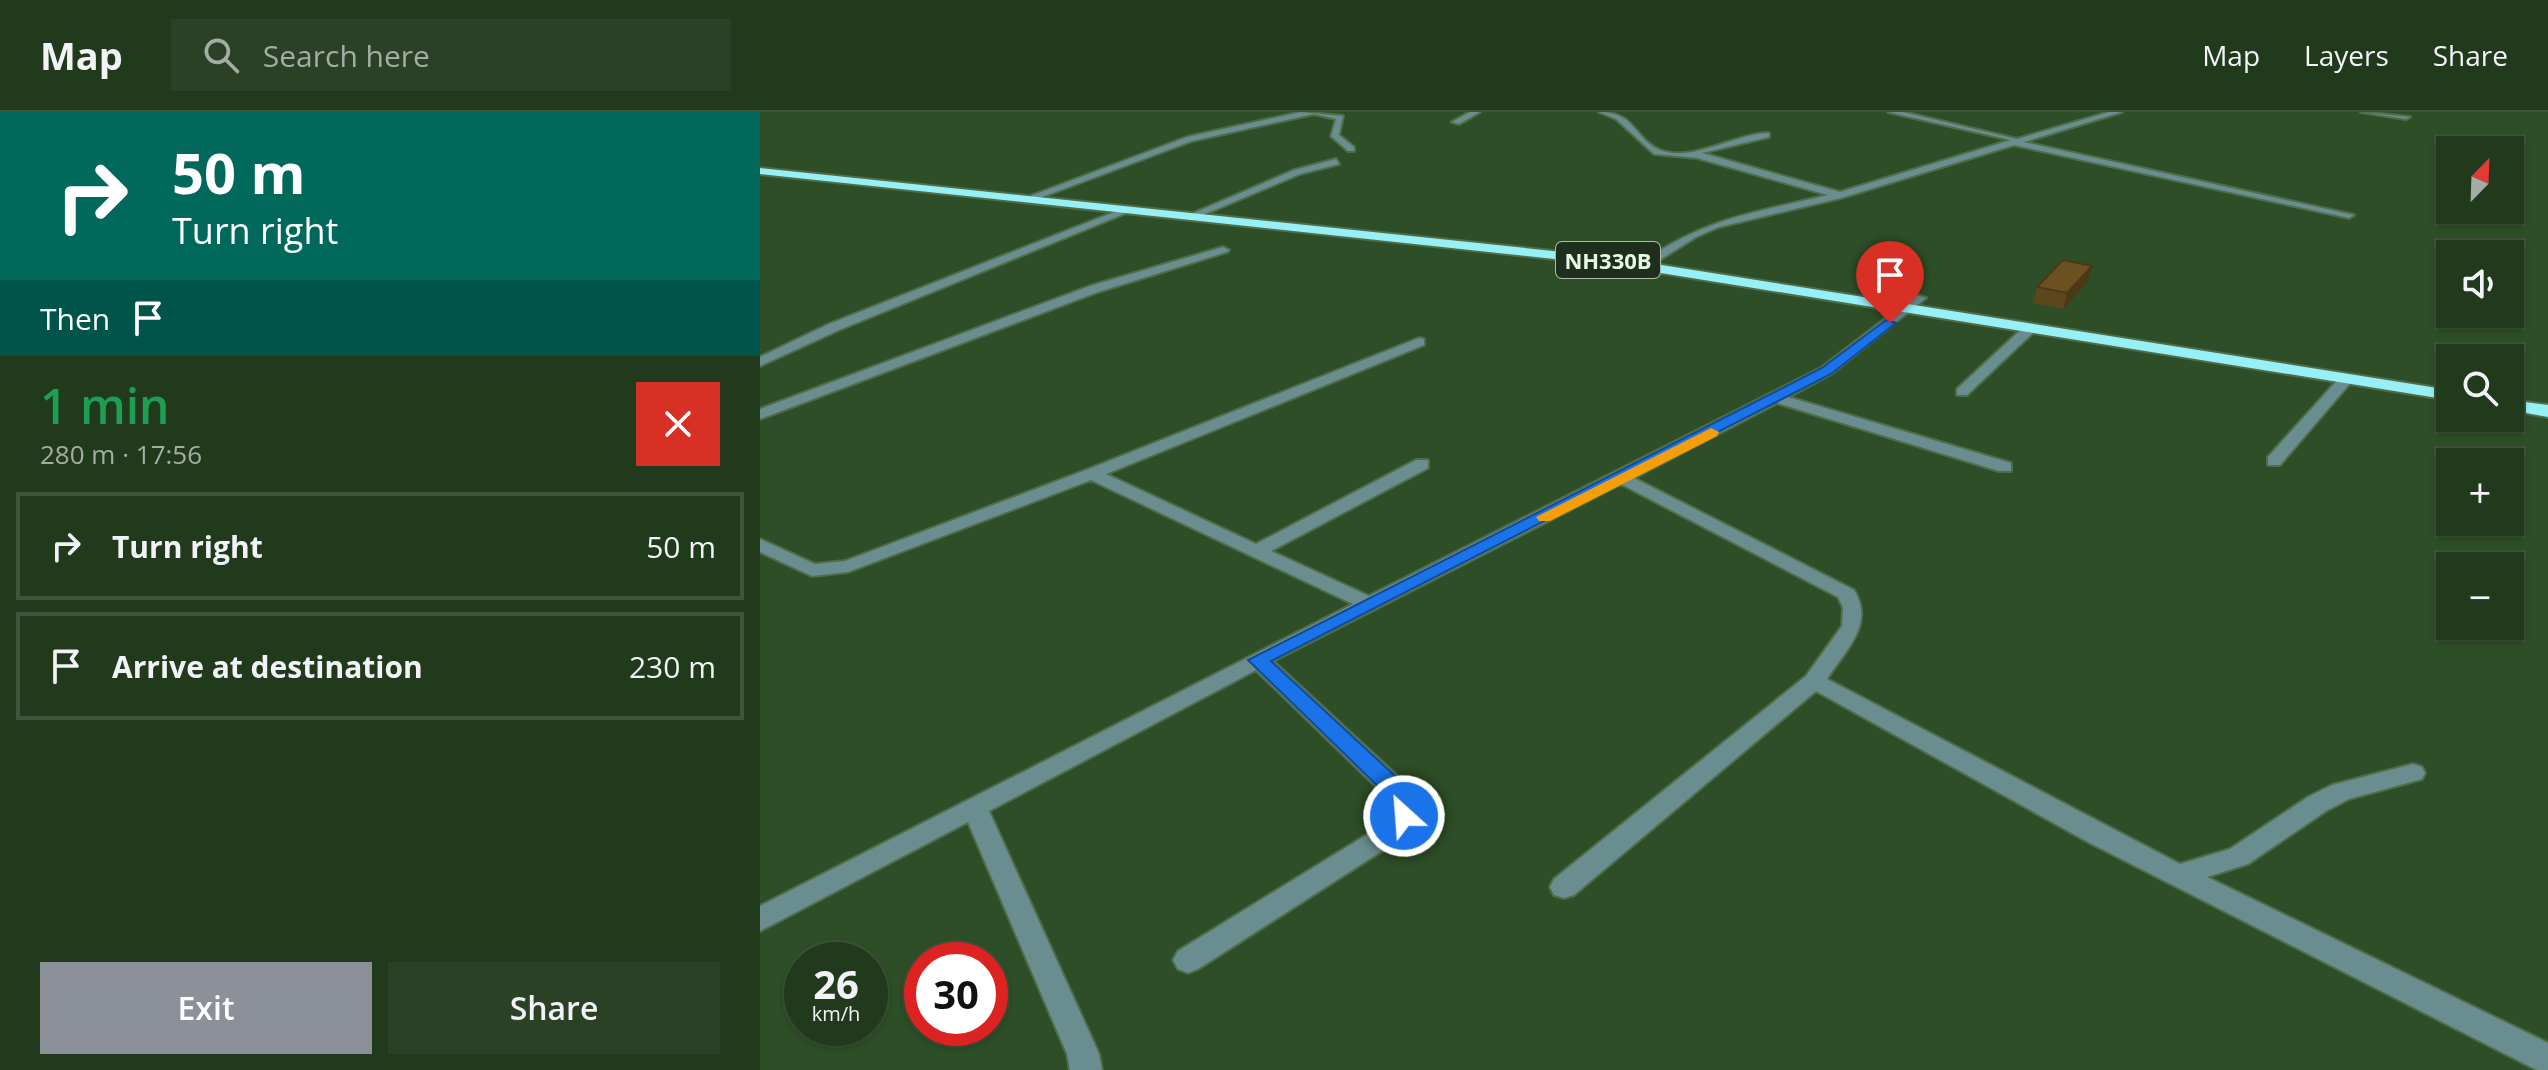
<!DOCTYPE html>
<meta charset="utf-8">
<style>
:root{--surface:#223a1c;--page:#2a4125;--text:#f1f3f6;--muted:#a2ada3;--line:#3f543b;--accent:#8c9099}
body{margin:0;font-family:"Open Sans",sans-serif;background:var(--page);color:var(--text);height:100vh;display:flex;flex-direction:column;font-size:30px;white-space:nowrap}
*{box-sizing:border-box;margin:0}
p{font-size:26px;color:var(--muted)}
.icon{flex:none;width:44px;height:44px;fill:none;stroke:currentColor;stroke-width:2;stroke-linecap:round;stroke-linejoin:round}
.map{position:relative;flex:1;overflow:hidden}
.side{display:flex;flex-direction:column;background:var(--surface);width:760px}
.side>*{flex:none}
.top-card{background:#00695c;color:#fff;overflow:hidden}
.needle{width:52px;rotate:23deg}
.fabs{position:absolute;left:1676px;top:24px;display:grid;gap:16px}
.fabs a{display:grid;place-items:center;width:88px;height:88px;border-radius:0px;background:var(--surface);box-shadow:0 2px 6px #0004,0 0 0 2px var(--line);font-size:40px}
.speed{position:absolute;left:24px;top:830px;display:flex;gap:16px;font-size:40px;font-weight:700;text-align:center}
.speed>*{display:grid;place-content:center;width:104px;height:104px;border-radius:50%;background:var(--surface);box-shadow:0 2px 6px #0004,0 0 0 2px var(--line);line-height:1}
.speed small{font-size:20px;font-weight:400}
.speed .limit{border:12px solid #d22;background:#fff;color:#111}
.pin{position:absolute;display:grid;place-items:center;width:68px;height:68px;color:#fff;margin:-82px -34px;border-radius:50% 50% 50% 0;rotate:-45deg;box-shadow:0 0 8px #0007}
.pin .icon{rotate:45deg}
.me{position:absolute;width:88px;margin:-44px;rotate:334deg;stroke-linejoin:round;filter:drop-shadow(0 0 6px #0008)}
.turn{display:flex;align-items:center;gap:28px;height:168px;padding:0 40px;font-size:36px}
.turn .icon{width:104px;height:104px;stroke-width:2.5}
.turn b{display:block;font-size:56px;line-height:68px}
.then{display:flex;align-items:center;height:76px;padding:0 40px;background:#0003;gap:16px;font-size:30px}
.round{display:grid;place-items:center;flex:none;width:84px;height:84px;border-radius:0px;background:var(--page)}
.head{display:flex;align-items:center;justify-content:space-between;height:136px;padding:0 40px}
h1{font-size:48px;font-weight:600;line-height:60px;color:#1e9e55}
.button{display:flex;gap:16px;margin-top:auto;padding:16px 40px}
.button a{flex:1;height:92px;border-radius:0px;background:var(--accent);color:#fff;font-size:32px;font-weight:600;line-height:92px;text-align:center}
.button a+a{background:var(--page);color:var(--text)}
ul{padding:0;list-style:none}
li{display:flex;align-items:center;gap:24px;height:108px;margin:0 16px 12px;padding:0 24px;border:4px solid var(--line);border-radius:0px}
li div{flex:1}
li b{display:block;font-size:30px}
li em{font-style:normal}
header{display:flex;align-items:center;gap:48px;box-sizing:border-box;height:112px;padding:0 40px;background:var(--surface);border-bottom:2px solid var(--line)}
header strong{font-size:38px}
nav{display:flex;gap:44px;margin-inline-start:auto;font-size:28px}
.search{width:560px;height:72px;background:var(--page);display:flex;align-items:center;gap:20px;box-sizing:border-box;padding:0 28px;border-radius:0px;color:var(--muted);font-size:30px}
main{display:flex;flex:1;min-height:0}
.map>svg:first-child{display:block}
</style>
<header>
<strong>Map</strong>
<div class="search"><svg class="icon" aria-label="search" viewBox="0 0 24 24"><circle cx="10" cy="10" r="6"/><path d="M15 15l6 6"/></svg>Search here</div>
<nav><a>Map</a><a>Layers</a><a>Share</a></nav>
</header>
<main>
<section class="side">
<div class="top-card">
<div class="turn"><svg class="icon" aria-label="right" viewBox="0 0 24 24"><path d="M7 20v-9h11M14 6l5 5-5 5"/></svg><div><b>50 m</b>Turn right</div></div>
<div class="then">Then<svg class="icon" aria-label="arrive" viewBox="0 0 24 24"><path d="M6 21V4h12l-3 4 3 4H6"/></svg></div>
</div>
<div class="head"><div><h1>1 min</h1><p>280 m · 17:56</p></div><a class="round" style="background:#d93025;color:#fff"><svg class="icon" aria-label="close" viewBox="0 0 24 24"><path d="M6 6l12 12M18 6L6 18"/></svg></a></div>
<ul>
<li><svg class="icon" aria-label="right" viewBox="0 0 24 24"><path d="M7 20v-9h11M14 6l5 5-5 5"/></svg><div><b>Turn right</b></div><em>50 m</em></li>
<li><svg class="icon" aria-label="arrive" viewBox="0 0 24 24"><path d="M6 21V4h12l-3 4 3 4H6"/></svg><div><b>Arrive at destination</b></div><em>230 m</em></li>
</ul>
<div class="button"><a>Exit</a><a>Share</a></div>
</section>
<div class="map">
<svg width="1788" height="958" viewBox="0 0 1788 958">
<rect width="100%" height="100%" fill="#2d4e26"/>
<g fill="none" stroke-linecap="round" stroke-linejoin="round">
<!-- minor casing -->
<g stroke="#4e6d48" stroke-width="4">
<g id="minor">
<polygon points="541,0 583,4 579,23 594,35 594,39 588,39 571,24 576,7 554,2 432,29 274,88 265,86 427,25"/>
<polygon points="710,0 720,0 699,12 692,10"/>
<path d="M839,0C876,0 874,27 900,38C933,51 975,21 1009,21V25L942,41L1080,80L1251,28L1128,0H1143L1257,27L1349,0H1362L1264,30L1594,103L1589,106L1254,33L1081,86L959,115L936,125L884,158L878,154L880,152C944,106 994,101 1068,83L937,46L894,42L856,7Z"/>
<polygon points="1601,0 1650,5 1646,7"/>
<polygon points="576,47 579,52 540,62 438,105 429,103 534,58"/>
<polygon points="367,95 376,97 79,218 0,254 0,245 69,212"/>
<polygon points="463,135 469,138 467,140 338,180 0,307 0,297 330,174"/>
<path d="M1156,183L1166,186L1071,262L1028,285L1251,351V359H1239L1017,291L874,366L1094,478C1115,512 1086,538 1067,567L1420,752L1470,737L1548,685L1572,673L1653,652L1662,655L1665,661L1662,667L1589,687L1566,699L1488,752L1447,765L1788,931V958H1777L1328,730L1056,579L814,783L804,786L794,783L790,775L794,767L1046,564L1082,514L1083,496L1078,485L861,372L513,549L648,674L659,692L657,704L639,728L438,857L428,861L418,857L413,848L418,839L621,714L632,701L630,688L496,558L229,699L339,942L342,958H310L307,942L208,710L0,819V794L593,492L331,368L88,460L52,464L0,440V427L55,452L85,449L326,358L659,226L664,227V233L346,362L496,432L656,348H668V356L511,439L609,484L1061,256Z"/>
<polygon points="1266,213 1278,216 1207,283 1197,283 1197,277"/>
<polygon points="1587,262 1592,263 1592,269 1520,353 1508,353 1508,345 1582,263"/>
</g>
</g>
<!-- highway casing -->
<g stroke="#4e6d48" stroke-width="4">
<g id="highway">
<polygon points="0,56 851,145 1690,278 1690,288 851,153 0,62"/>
<polygon points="1750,288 1788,293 1788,305 1750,298"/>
</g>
</g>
<!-- minor -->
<use href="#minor" fill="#6a8d8f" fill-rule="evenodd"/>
<!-- highway -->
<use href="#highway" fill="#96f0f5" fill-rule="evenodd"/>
</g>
<!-- wall -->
<polygon fill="#5c461b" points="1328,170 1303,197 1273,191 1277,175"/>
<!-- shaded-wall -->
<polygon fill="#4b3916" points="1332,154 1328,170 1303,197 1307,181"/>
<!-- building -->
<polygon fill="#6b511f" stroke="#4b3916" stroke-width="2" points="1303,148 1332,154 1307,181 1277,175"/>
<!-- route -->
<polygon fill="#1a73e8" stroke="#114b97" stroke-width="2" points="1126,208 1136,211 1071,262 511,549 647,675 658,692 652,710 636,710 631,687 488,548 1062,256"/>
<!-- slow -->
<polygon fill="#f59e0b" points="951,316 959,320 957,324 790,409 779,409 776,405"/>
<g text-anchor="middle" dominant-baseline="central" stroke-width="8" stroke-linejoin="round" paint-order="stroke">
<!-- shield labels -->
<rect fill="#202f1d" stroke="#abbca7" stroke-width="2" x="796" y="130" width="104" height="36" rx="6"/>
<g font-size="22" font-weight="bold" fill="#e6f9e2">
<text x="848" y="148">NH330B</text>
</g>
</g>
</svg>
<div class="fabs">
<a><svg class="needle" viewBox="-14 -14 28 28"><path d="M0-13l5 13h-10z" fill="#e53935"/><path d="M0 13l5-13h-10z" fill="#a2ada3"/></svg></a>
<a><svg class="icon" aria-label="sound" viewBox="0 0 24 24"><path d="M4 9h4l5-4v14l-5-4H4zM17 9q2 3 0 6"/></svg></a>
<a><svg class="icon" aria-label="search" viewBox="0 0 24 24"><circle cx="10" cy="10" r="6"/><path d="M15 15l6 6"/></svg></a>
<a>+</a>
<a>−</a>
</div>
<div class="speed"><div>26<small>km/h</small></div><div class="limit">30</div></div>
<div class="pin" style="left:1130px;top:211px;background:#d93025"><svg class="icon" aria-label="arrive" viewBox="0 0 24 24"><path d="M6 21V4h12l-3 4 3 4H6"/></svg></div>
<svg class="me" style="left:644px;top:704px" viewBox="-20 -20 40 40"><circle r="17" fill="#1a73e8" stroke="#fff" stroke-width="3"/><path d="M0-11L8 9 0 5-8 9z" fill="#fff"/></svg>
</div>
</main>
